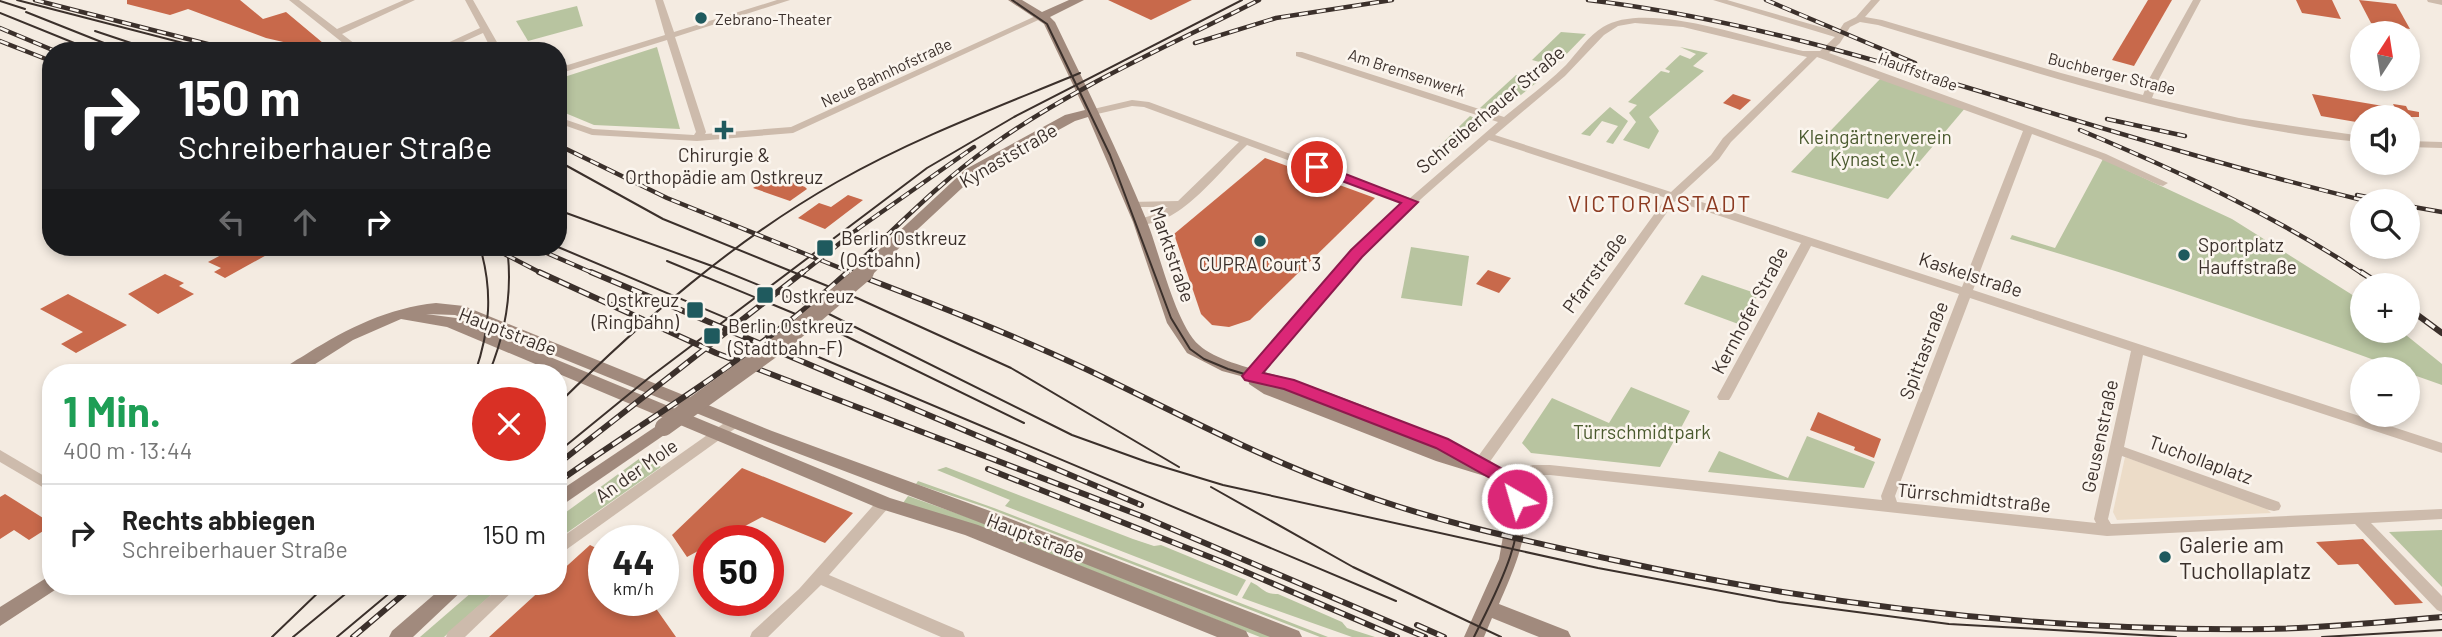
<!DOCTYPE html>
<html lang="de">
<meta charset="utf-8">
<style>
:root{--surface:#fff;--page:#f2f2f2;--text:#222;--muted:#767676;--line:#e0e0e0}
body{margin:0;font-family:Barlow,sans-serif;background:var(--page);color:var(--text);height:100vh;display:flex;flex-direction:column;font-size:26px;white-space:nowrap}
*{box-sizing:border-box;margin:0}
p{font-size:23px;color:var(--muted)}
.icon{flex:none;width:38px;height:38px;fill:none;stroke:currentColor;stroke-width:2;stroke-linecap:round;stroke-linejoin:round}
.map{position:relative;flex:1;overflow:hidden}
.details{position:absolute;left:42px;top:364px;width:525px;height:231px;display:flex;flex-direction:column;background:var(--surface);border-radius:28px;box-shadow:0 4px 10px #0003}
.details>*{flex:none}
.hud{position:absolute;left:42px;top:42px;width:525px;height:214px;border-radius:28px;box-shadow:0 4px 10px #0003;background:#202124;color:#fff;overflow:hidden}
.needle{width:46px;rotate:12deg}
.fabs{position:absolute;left:2350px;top:21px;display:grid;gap:14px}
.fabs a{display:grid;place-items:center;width:70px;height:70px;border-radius:50%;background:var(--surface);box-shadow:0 4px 10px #0003;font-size:35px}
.speed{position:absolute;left:588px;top:525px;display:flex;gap:14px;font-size:35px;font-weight:700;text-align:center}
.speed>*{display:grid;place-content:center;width:91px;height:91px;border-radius:50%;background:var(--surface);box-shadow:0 4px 10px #0003;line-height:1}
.speed small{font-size:18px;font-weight:400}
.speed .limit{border:10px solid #d22;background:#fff;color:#111}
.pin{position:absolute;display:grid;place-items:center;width:60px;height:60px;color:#fff;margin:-30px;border:4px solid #fff;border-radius:50%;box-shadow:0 2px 7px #0007}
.me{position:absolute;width:77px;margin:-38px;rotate:322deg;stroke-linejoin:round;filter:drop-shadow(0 0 5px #0008)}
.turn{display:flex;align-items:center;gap:24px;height:147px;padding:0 21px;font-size:32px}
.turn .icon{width:91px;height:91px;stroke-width:2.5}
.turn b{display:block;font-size:49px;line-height:60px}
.lanes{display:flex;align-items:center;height:66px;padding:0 21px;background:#0003;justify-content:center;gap:35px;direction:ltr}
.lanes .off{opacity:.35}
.round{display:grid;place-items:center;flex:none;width:74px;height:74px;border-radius:37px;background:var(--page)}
.overview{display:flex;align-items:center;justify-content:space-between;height:119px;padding:0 21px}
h1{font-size:42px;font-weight:700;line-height:52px;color:#1e9e55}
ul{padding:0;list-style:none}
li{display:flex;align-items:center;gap:21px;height:98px;padding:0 21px;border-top:2px solid var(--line)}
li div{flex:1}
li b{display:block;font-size:26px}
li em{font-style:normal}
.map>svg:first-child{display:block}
</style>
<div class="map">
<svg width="2442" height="637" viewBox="0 0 2442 637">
<rect width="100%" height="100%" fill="#f4ebe1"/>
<!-- green -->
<g fill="#b8c4a0">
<polygon points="577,6 583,26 528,41 516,21"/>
<polygon points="1561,32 1586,34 1555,66 1532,60"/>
<polygon points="657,47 680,129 594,125 558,110 558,79"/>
<polygon points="1680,47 1708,53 1693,66 1704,71 1649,117 1659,131 1649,149 1623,140 1636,122 1629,113 1637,105 1628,102 1661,71 1669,73 1670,71 1665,69 1680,55 1690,59 1696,54"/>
<polygon points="1516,75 1536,83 1498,113 1480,108"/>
<polygon points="1882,77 1966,107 1888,199 1791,172"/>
<polygon points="1610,107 1628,121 1613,144 1606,142 1618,126 1602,121 1590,136 1581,134"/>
<polygon points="1470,116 1485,122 1427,169 1419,166"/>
<path d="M2103,159L2232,219L2362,301V331H2401L2442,364V385L2408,373V369H2399C2270,322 2141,277 2010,239L2012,235L2055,248Z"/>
<polygon points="1411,247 1469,256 1462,306 1401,298"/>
<polygon points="1702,275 1758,294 1741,325 1684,304"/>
<polygon points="1631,387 1690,411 1660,467 1531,453 1522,443 1552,398 1609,423"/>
<polygon points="1807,436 1875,462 1864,488 1708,472 1719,451 1788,478"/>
<polygon points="643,456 661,467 558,539 558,518"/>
<polygon points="946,467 1133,539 1154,546 1161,545 1246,580 1237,596 1005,506 1010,500 937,470"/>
<polygon points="918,481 994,508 1328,637 1320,637 985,507 916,484"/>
<polygon points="908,496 984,523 1276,637 1260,637 981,527 903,503"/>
<polygon points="2442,530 2442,587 2389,532"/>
<path d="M1251,582C1262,587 1265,595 1278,594L1342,622L1347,628L1375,637H1352L1242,598Z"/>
<polygon points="479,586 501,586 444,637 420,637"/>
</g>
<!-- plaza -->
<polygon fill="#ecdcc8" points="2125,457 2266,508 2271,513 2117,520 2113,512"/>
<!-- building -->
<g fill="#c8694b">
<polygon points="127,0 240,0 263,19 286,12 323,43 305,47 266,38 188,9 170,15 127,4"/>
<polygon points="1108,0 1192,0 1151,20"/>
<polygon points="2148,0 2172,0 2134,66 2112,60"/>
<polygon points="2296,0 2332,0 2341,19 2302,13"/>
<polygon points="2359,0 2396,4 2410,29 2371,23"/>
<polygon points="1733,94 1751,100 1740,110 1723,103"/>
<polygon points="2312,94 2395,108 2393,104 2406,106 2408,110 2419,112 2419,117 2362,117 2362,123 2321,116"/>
<polygon points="1265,158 1375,198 1250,320 1229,327 1212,325 1201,314 1174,234"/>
<polygon points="774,175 805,187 807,189 790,201 753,188"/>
<polygon points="848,195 863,200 825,229 798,218 819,203 831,207"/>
<polygon points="236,247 281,247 225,278 214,272 221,268 208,262"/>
<polygon points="1488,270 1511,278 1499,293 1476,284"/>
<polygon points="165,274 184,283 179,286 194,294 158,314 128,294"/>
<polygon points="68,294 127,325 76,353 61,344 83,332 40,309"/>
<polygon points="1818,412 1881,439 1874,458 1854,450 1855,447 1810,430"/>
<polygon points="742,468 853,513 825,543 762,517 717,541 709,541 709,545 687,557 672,535"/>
<polygon points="5,494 51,523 51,526 29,540 14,530 0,539 0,497"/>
<polygon points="2363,539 2423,603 2395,605 2358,564 2338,565 2316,542"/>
<polygon points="590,545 604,552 604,600 650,600 676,637 489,637 545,586 558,586 558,574"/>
</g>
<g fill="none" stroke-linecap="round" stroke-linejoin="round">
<!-- street -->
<g fill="#cdbbac" fill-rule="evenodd">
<polygon points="289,0 299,0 337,29 404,0 415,0 342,34 364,51 353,51"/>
<polygon points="465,0 473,0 502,51 492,51 483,33 443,51 430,51 480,28"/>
<polygon points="655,0 663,0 674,32 777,0 790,0 675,37 706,132 705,134 791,127 1040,14 1047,16 793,133 697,141 592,135 558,123 558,117 593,129 694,135 696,132 667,40 558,74 558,68 665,35"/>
<path d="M1713,0H1727L1838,32L1844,23L1856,17L1871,0H1880L1865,17L1882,20L2061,73L2143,95L2149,79L2193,0H2201L2159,79L2152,98L2239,118L2362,136V142C2197,127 2036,72 1878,25L1860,22L1850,27L1840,43L1829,53L2106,154L2168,183L2163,186L2159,185L2098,158L2032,134L1973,290L2442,443V453L2143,355L2124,447L2279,502L2281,506L2279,510L2274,511L2269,510L2122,456L2108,519L2111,524L2442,509V519L2371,523L2442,596V612L2437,610L2355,524L2107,536L1550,475H1534L1505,485L1500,484L1498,480L1500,476L1533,465H1550L1882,500L1881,496L1959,294L1811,246L1731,397L1729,400H1719L1717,397L1801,243L1675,201L1484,470H1474L1472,466L1474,462L1666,198L1489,140C1441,181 1393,222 1350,268C1316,303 1287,342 1256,379L1251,380L1245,376L1246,373L1327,279L1404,203L1247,145C1219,171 1179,229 1136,224L1134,222L1136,220L1153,215L1168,207H1133L1127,204L1129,202L1178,201L1239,142L1144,107L1132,106L1093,115L1088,112L1089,110L1132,100L1149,102L1410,198L1498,122L1296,56V52H1302L1504,117C1524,100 1547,84 1566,65C1578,52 1588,36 1603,27C1647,0 1755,40 1803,51H1820L1835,37ZM1635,23L1683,27L1807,57L1723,138L1711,155L1671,192L1495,135L1565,76L1604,35L1618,26ZM1817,57L2023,131L1962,287L1680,195L1719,159L1731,142ZM1970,298L2131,351L2094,519L2096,523L1897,502L1895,496Z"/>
<polygon points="2427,0 2442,0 2442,5 2428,2"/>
<polygon points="2408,141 2442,142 2442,148 2408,147"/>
<polygon points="735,417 740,419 742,422 740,425 563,552 558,554 558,540 730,419"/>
<polygon points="0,450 51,480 51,492 0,462"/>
<polygon points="884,498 889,499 891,503 889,507 829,575 963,632 965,637 941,637 821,585 768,637 750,637 752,632 799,589 879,499"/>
<polygon points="501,586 518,586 465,637 446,637 448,632"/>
</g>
<!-- secondary -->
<g fill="#a18a7d" fill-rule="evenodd">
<path d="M1008,0H1022L1042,12L1069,0H1084L1050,17L1055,22C1087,88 1118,151 1146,219C1159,250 1175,324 1199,345C1220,364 1266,371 1293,380C1330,392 1509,458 1520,487C1535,526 1514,569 1499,604L1568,631L1571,637H1539L1492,618L1484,637H1464L1499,559L1508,508L1503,489L1491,478L1436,461L1264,394L1249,384L1248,378L1222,371L1187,353L1167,323L1133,222L1088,117L1075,121L976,175L904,242H894L892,239L894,236L966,169L1065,115L1085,110L1044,24Z"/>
<path d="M436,303L464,306L772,431L990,511L1299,631L1302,637H1270L976,521L760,439L455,315L426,314L456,318L890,498L978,525L1246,631L1249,637H1217L965,535L878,508L447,327L401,319L353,340L301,373H281C287,364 299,359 308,353C348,328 388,308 436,303Z"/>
<polygon points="664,421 670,423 673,427 670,431 558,508 558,492"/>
<polygon points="51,575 51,586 59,586 58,588 0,626 0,607"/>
<polygon points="444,586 467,586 413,637 389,637 392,631"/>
</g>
<!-- tram -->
<g stroke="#3b302b" stroke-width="2">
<polyline points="17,0 214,51"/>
<path d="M1012,0L1047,24L1110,155L1171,318L1190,349L1204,359L1228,369L1274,383L1481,463C1494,470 1507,478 1514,491C1532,529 1491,602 1474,637"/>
<polyline points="0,1 25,9"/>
<polyline points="26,12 104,43"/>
<polyline points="0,13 94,51"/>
<polyline points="95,31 155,51"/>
<polyline points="558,161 663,219 857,298 1011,368 1179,467"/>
<polyline points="558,210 712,266 827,313 1072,435 1147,462 1223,485 1598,568 1780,602 1949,624 2176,637"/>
<polyline points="558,247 1396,601"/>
<polyline points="667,261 827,327 1024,423"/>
<path d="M475,373C490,330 493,291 480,247"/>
<path d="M489,373C506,332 513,292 507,247"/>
<path d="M558,404C643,320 733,241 837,182C914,138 998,107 1080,73"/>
<polyline points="558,452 650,377 927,168 1014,117 1242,0"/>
<polyline points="1211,487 1353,567 1501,637"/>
<polyline points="272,637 325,586"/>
<polyline points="293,637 355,586"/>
<polyline points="337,637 398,586"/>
<polyline points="2322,637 2442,630"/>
</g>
<!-- rail-far1 casing -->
<g stroke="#3b302b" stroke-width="4.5">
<g id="rail-far1">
<polyline points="35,0 235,51"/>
<path d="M1588,0C1738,18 1881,61 2025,105C2138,139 2251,173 2366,201"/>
<polyline points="1766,0 1915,63"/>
<polyline points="0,28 55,51"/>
<polyline points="0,41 51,61"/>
<polyline points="1195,43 1276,18 1392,0"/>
<polyline points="2107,119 2185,136"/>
<path d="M2080,130C2178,171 2274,215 2363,274"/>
<polyline points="558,145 667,198 855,274"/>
<polyline points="2357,195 2387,201"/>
<polyline points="2408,206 2442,212"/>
<polyline points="491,247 543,274"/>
<polyline points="533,247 595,274"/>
<polyline points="801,274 859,228 974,147"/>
<path d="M846,274C894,230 938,183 991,146C1073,87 1169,46 1259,0"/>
</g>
</g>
<!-- rail casing -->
<g stroke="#3b302b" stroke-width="6">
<g id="rail">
<polyline points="539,272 716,353 1144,517 1425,637"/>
<polyline points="591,272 1141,505"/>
<path d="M850,272C931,303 1011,334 1088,370C1171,410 1251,453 1337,485C1424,519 1517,539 1609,559C1825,606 2047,632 2268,629C2326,628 2384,622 2442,617"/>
<polyline points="2361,272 2381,285"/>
<polyline points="2408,308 2442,333"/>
<polyline points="558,464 803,272"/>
<polyline points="988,469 1225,563 1397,637"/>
<path d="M558,482C656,413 760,353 848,272"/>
<polyline points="1417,625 1444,637"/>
<polyline points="353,637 413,586"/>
</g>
</g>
<!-- rail-far1 -->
<use href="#rail-far1" stroke="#fbf5ee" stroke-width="2.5" stroke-dasharray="9" stroke-linecap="butt"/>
<!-- rail -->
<use href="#rail" stroke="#fbf5ee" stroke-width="3.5" stroke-dasharray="11" stroke-linecap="butt"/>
<!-- secondary-bridge-far1 -->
<polyline stroke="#a18a7d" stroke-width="13" points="864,274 899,239"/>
<!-- secondary-bridge -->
<polyline stroke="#a18a7d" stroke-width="18" points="664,427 786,339 865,272"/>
</g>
<!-- route -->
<polygon fill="#db2777" stroke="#8e194d" stroke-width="2" points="1317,163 1418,202 1362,257 1263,373 1294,380 1448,439 1510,473 1520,485 1526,499 1523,504 1510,504 1497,482 1436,448 1284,389 1245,380 1242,376 1351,250 1401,203 1312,170 1310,167"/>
<!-- markers -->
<g fill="#1f5a5e" stroke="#fbf5ee" stroke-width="2.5">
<circle cx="701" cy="18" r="7"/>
<path d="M720.5 119.5h7v7h7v7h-7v7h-7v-7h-7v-7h7z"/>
<circle cx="1260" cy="241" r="7"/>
<rect x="816" y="239" width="18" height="18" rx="3.5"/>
<circle cx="2184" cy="255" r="7"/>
<rect x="756" y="286" width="18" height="18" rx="3.5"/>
<rect x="686" y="301" width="18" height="18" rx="3.5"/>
<rect x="703" y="327" width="18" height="18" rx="3.5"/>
<circle cx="2165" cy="557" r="7"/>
</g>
<g text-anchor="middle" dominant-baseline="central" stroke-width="5" stroke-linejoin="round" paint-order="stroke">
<!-- far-poi labels -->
<g font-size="16" fill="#3b302b" stroke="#fbf5ee" text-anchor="start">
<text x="715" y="18">Zebrano-Theater</text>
</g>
<!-- far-street labels -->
<g font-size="16" fill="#3b302b" stroke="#fbf5ee">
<text transform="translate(1918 71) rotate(20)">Hauffstraße</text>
<text transform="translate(886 72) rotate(-25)">Neue Bahnhofstraße</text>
<text transform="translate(1407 72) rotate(18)">Am Bremsenwerk</text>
<text transform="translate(2112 73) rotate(14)">Buchberger Straße</text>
</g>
<!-- street labels -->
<g font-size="19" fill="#3b302b" stroke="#fbf5ee">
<text transform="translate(1490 109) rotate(-40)">Schreiberhauer Straße</text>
<text transform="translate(1008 155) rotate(-30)">Kynaststraße</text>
<text transform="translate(1173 254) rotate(71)">Marktstraße</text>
<text transform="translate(1594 272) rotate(-54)">Pfarrstraße</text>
<text transform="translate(1971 274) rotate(18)">Kaskelstraße</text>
<text transform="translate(1749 310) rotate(-62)">Kernhofer Straße</text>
<text transform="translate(508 331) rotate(21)">Hauptstraße</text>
<text transform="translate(1923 350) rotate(-69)">Spittastraße</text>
<text transform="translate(2099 436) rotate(-78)">Geusenstraße</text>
<text transform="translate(2201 459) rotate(20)">Tuchollaplatz</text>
<text transform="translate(636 470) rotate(-35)">An der Mole</text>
<text transform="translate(1974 497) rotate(6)">Türrschmidtstraße</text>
<text transform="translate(1036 537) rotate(21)">Hauptstraße</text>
</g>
<!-- park labels -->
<g font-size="19" fill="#4a5a2e" stroke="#fbf5ee">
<text x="1875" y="136">Kleingärtnerverein<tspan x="1875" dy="22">Kynast e.V.</tspan></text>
<text x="1642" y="431">Türrschmidtpark</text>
</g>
<!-- poi labels -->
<g font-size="19" fill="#3b302b" stroke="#fbf5ee" text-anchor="start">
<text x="724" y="154" text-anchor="middle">Chirurgie &amp;<tspan x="724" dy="22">Orthopädie am Ostkreuz</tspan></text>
<text x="841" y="237">Berlin Ostkreuz<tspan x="841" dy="22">(Ostbahn)</tspan></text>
<text x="2198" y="244">Sportplatz<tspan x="2198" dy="22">Hauffstraße</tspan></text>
<text x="1260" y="263" text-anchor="middle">CUPRA Court 3</text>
<text x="781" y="295">Ostkreuz</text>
<text x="679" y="299" text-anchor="end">Ostkreuz<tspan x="679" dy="22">(Ringbahn)</tspan></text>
<text x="728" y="325">Berlin Ostkreuz<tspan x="728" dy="22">(Stadtbahn-F)</tspan></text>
</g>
<!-- quarter labels -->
<g font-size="23" letter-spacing="2" fill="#8c3b22" stroke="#fbf5ee">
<text x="1660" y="203">VICTORIASTADT</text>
</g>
<!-- near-poi labels -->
<g font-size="23" fill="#3b302b" stroke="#fbf5ee" text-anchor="start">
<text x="2179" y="544">Galerie am<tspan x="2179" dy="26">Tuchollaplatz</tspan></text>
</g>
</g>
</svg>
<div class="fabs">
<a><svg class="needle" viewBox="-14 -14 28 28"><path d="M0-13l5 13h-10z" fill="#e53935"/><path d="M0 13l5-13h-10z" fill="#767676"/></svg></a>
<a><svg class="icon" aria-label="sound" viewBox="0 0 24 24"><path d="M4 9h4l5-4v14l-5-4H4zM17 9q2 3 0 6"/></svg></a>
<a><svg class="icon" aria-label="search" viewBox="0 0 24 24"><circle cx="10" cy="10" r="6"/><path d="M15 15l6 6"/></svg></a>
<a>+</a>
<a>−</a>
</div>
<div class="speed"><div>44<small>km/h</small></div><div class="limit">50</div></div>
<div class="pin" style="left:1317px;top:167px;background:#d93025"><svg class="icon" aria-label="arrive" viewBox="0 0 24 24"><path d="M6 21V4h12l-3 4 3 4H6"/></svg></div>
<svg class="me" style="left:1517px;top:499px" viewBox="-20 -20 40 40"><circle r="17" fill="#db2777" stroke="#fff" stroke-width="3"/><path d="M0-11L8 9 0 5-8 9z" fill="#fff"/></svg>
<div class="hud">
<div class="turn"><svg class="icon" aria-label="right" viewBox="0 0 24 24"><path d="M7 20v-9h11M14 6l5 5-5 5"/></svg><div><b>150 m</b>Schreiberhauer Straße</div></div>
<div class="lanes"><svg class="icon off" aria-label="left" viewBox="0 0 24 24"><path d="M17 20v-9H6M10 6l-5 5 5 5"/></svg><svg class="icon off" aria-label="ahead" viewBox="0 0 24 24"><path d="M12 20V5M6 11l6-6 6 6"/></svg><svg class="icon" aria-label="right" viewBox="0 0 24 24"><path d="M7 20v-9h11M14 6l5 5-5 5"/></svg></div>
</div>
<section class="details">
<div class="overview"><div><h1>1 Min.</h1><p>400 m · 13:44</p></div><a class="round" style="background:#d93025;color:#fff"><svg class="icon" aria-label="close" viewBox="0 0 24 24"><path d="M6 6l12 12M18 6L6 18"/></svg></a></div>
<ul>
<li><svg class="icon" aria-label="right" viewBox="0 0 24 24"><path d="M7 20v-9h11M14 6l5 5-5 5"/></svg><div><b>Rechts abbiegen</b><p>Schreiberhauer Straße</p></div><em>150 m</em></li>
</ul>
</section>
</div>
